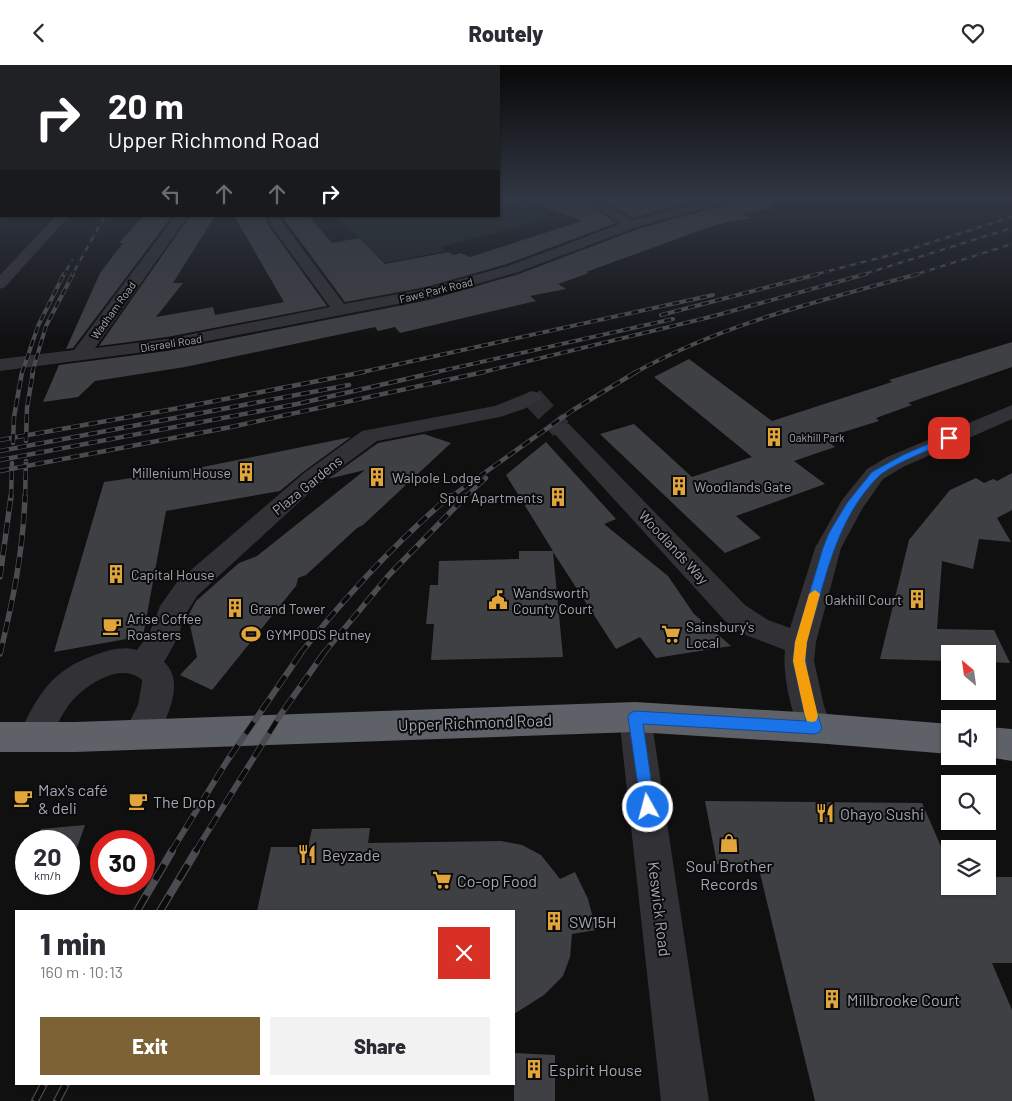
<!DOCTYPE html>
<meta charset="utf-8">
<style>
:root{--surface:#fff;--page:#f2f2f3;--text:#2b2b33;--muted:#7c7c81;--accent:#7d6236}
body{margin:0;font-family:Barlow,sans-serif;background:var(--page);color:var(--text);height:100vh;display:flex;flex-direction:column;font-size:19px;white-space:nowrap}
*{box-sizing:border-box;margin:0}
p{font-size:16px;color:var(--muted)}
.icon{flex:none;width:28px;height:28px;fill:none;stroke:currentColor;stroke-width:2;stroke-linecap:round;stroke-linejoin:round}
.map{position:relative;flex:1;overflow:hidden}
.panel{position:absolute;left:15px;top:845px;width:500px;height:175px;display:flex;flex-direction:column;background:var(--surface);border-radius:0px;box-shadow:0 1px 4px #0004}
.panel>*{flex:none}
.top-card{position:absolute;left:0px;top:0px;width:500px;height:152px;box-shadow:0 1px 4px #0004;background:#202124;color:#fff;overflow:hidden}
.needle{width:32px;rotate:331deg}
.controls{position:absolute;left:941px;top:580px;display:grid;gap:10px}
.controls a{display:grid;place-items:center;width:55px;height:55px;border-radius:0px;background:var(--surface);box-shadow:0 1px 4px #0004;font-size:25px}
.speed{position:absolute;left:15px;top:765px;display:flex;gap:10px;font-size:25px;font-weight:700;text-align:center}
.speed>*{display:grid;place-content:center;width:65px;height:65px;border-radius:50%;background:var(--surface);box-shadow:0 1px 4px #0004;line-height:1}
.speed small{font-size:12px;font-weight:400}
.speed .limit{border:8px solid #d22;background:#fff;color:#111}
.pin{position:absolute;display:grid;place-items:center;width:42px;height:42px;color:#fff;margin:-21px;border-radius:10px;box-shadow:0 2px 8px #0006}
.me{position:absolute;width:55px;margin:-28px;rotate:353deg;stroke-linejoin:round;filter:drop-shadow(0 0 4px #0008)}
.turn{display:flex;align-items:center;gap:18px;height:105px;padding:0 25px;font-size:22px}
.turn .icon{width:65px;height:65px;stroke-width:2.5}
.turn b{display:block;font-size:35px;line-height:42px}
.lanes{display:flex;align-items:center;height:48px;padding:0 25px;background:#0003;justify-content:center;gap:25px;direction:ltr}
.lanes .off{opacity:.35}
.round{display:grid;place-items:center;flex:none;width:52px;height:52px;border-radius:0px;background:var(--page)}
.head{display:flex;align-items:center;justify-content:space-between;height:85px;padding:0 25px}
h1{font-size:30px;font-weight:800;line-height:38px}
.button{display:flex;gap:10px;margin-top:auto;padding:10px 25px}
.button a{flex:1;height:58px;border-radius:0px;background:var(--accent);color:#fff;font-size:20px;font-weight:800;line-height:58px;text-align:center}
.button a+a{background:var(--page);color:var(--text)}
header{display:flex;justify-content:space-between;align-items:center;height:65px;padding:0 25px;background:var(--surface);font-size:22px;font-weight:800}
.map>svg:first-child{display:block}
</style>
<header><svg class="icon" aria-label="back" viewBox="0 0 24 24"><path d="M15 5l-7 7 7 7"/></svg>Routely<svg class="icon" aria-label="heart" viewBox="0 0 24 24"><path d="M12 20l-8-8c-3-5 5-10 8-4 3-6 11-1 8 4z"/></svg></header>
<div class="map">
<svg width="1012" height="1036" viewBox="0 0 1012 1036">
<rect width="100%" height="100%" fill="#101011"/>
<!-- green -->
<polygon fill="#1d241e" points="521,133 551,153 442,182 445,186 385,198 339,153 499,151 499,135"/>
<!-- building -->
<g fill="#3f4044">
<polygon points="523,132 579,132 616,158 507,199 426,222 345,237 282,151 309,151 332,178 359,173 385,199 449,187 453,190 461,188 470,192 582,156 523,134"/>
<polygon points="598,132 712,132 633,153"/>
<polygon points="738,132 770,132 771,143 742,149 751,153 715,160 586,207 589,208 558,219 566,224 530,231 536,236 400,268 395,262 378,266 375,262 185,302 95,316 78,332 43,337 59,300 167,286 429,235 519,209 638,164 734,137"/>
<polygon points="143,151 172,151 73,283 66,284 100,208 123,178 119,178"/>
<polygon points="190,151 215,151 173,218 183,218 156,252 213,242 215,250 284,237 234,151 266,151 268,160 327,241 167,272 99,281"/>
<polygon points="1012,277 1012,302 908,338 912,340 876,353 879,356 824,373 835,382 794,396 825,419 736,451 761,473 725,488 600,369 634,359 692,412 752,392 654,312 689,294 772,356 892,317 889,315"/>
<polygon points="424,369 451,378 363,460 357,463 306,510 298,513 296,521 212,625 180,610 197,592 188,551 196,536 239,498 257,491 365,405 328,414 378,378"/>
<polygon points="351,372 303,407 280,426 166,446 143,571 54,587 104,417 193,404"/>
<polygon points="546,377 616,454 604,459 668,511 694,549 731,581 656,593 640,572 616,584 553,487 563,592 431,595 434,559 426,559 430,520 438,520 439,496 519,494 519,486 553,486 506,410"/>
<polygon points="1012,408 1012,445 997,453 1011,477 979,474 973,504 942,496 937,564 994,565 1010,598 988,597 988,589 950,589 950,596 880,594 909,475 950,425 976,413 984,418 993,414 997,416"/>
<polygon points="705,736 922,738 950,802 950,821 988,821 988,812 1012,812 1012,898 992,898 1012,945 1012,1036 815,1036 758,800 717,799"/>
<polygon points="85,760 71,800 69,800 69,776 36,776 41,764"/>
<polygon points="370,763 368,778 501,776 522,780 541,790 560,814 575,807 588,834 596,865 572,869 570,892 563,911 544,930 514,949 514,846 257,846 271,782 308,782 312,764"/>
<polygon points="514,988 555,990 555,1036 514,1036"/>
</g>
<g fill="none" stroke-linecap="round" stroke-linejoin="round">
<!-- street-tunnel -->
<polyline stroke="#2d2e31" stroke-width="21" stroke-dasharray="21 11" stroke-linecap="butt" points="532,332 561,364"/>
<!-- street -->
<g fill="#323236" fill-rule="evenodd">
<polygon points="581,132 595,132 633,155 718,132 736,132 734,135 637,162 518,207 428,233 167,284 0,306 0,294 74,285 175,151 188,151 95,283 167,274 330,242 270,159 268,151 280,151 283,158 344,239 426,224 508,201 620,159"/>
<rect x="0" y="141" width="1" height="8"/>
<polygon points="56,151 69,151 5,222 0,224 0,210"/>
<path d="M532,326L539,328L542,332L539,336L524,344L500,352L377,376L320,418L197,531L184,552L178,572L164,597C187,617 165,658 153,679L141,683L129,679L124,668L138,640L142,618V615C120,595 82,622 68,641C59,654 53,669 47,683L35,687L23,683L18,672C37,631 51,605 95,590C109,585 123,581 137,585L149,569L160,541L177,517L304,408L362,366L495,341Z"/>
<path d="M1012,340V354L903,402L883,414L862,444L841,483L816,577L814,596L824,641L832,663L827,674L815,678L803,674C792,650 782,611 785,585L748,571L725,556L550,364L553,359L561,358L569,359L745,540L768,555L790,563L815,483L842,435L867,404L887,392Z"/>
<polygon points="635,637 647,642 651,652 709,1036 661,1036 619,652 623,642"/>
</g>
<!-- highway -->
<g fill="#5e6167" fill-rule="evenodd">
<polygon points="635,637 815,648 950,659 950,689 815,678 635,667 75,687 0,687 0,657 75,657"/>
<polygon points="988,662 1012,664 1012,696 982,691 988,691"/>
</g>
<!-- rail-far5 casing -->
<g stroke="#4b4c51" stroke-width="2.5">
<g id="rail-far5">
<polyline points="64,210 72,195"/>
<polyline points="72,210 105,151"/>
<polyline points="813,210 898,188 1012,152"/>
<polyline points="861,210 1012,163"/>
<polyline points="914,210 1012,179"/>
</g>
</g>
<!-- rail-far4 casing -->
<g stroke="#4b4c51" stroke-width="4">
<g id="rail-far4">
<polyline points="661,250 818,209"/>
<polyline points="22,308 38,261 64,209"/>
<polyline points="32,308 46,261 73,209"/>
<polyline points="358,308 713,230"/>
<polyline points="432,308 673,254"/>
<polyline points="479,308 714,251 866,209"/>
<path d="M634,308C725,258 819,236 918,209"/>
</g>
</g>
<!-- rail-far3 casing -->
<g stroke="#4b4c51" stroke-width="4.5">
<g id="rail-far3">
<polyline points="0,375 179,343 364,307"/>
<polyline points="26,376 27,343 33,307"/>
<polyline points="13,378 14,352 22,307"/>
<polyline points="0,386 349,320"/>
<polyline points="0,395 297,339 437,307"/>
<polyline points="0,406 231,362 484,307"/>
<polyline points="11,433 12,398"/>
<polyline points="25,433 26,396"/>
<polyline points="449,433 573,345 636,307"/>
<polyline points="464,433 486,413"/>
</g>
</g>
<!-- rail-far2 casing -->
<g stroke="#4b4c51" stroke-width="5.5">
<g id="rail-far2">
<polyline points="0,512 11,431"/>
<path d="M0,589C13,535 23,488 25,431"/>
<path d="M300,589C345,532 394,479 450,431"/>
<polyline points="323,589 389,510 466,431"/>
</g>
</g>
<!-- rail-far1 casing -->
<g stroke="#4b4c51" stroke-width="6">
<g id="rail-far1">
<polyline points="171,787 227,696 301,588"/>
<polyline points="195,787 281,649 324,588"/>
</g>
</g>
<!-- rail casing -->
<g stroke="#4b4c51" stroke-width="8">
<g id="rail">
<polyline points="137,846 172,786"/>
<polyline points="160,846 196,786"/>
<polyline points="35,1036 44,1019"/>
<polyline points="57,1036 66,1019"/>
</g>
</g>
<!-- rail-far5 -->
<use href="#rail-far5" stroke="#0b0b0c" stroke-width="2" stroke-dasharray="5.5" stroke-linecap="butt"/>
<!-- rail-far4 -->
<use href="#rail-far4" stroke="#0b0b0c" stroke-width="2.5" stroke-dasharray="7" stroke-linecap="butt"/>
<!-- rail-far3 -->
<use href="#rail-far3" stroke="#0b0b0c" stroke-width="3" stroke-dasharray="9" stroke-linecap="butt"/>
<!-- rail-far2 -->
<use href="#rail-far2" stroke="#0b0b0c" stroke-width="4" stroke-dasharray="11" stroke-linecap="butt"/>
<!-- rail-far1 -->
<use href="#rail-far1" stroke="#0b0b0c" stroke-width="4.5" stroke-dasharray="14" stroke-linecap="butt"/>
<!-- rail -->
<use href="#rail" stroke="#0b0b0c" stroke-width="5.5" stroke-dasharray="18" stroke-linecap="butt"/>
</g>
<!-- sky -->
<linearGradient id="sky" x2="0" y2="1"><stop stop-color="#090909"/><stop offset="0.48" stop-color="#313743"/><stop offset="1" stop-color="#313743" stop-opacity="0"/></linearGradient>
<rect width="1012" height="277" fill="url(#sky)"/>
<!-- route -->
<path fill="#1a73e8" stroke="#114b97" d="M949,370L954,373L953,375C934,383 891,399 878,412C842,448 829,497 816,545C811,561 804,579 806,597C808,619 815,642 822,663L820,667L815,669L643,659L655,742L653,748L648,750L642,748L628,652L630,648L635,646L806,656L793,596L795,577L823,483L829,468L847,438L872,407L903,390Z"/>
<!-- slow -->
<polygon fill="#f59e0b" points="815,525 820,529 807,577 805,596 818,651 816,656 812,657 807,656 805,651 793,596 795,577 809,529"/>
<!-- icons -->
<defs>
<g id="building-bare" transform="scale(1.5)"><path d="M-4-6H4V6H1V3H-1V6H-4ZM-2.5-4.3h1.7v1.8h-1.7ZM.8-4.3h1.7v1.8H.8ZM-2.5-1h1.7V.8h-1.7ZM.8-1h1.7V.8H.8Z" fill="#e1a539" stroke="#0b0b0c" stroke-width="2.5" paint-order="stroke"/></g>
<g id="civic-bare" transform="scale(1.5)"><path d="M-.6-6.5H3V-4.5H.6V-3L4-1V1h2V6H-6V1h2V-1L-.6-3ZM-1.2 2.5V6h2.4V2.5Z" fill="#e1a539" stroke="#0b0b0c" stroke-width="2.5" paint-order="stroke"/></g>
<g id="cafe-bare" transform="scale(1.5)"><path d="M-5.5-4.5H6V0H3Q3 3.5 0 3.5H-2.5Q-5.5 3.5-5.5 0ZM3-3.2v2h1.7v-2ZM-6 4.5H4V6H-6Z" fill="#e1a539" stroke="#0b0b0c" stroke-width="2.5" paint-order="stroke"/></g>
<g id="stadium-bare" transform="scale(1.5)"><path d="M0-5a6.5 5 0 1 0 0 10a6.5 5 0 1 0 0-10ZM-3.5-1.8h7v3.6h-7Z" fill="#e1a539" stroke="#0b0b0c" stroke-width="2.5" paint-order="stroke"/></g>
<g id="supermarket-bare" transform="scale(1.5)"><path d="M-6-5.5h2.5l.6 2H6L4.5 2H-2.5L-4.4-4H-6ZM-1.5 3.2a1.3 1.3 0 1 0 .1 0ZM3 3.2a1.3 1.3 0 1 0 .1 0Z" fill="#e1a539" stroke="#0b0b0c" stroke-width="2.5" paint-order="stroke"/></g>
<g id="restaurant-bare" transform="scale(1.5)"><path d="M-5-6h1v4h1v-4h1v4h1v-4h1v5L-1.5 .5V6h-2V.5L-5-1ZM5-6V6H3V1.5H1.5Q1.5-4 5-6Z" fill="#e1a539" stroke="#0b0b0c" stroke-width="2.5" paint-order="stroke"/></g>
<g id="shop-bare" transform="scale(1.5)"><path d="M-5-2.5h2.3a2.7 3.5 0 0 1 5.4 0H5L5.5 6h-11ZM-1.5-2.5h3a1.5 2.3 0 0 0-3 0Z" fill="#e1a539" stroke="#0b0b0c" stroke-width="2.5" paint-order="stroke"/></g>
</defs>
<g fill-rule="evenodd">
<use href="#building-bare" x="774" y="372"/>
<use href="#building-bare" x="246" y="407"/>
<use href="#building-bare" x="377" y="412"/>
<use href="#building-bare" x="679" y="421"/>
<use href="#building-bare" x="558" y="432"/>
<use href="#building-bare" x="116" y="509"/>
<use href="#building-bare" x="917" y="534"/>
<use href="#civic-bare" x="498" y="535"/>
<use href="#building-bare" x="235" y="543"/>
<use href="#cafe-bare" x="112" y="561"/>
<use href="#stadium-bare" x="251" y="569"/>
<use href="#supermarket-bare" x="671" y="569"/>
<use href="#cafe-bare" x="23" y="733"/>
<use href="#cafe-bare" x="138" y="736"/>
<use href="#restaurant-bare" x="825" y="748"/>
<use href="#shop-bare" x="729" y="778"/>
<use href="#restaurant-bare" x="307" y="789"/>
<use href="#supermarket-bare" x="442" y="815"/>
<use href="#building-bare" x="554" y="856"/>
<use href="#building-bare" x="832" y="934"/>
<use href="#building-bare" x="534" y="1004"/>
</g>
<g text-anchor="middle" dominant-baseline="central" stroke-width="4" stroke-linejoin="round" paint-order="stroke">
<!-- far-street labels -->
<g font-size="11" fill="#a3a7b1" stroke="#0b0b0c">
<text transform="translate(436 225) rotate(-14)">Fawe Park Road</text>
<text transform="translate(113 245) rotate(-54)">Wadham Road</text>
<text transform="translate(171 278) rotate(-9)">Disraeli Road</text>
</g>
<!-- far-poi labels -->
<g font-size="11" fill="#a3a7b1" stroke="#0b0b0c" text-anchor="start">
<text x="789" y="372">Oakhill Park</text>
</g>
<!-- poi labels -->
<g font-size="14" fill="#a3a7b1" stroke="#0b0b0c" text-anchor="start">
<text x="231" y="407" text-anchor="end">Millenium House</text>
<text x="392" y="412">Walpole Lodge</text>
<text x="694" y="421">Woodlands Gate</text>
<text x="543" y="432" text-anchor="end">Spur Apartments</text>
<text x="131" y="509">Capital House</text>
<text x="513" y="527">Wandsworth<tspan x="513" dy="16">County Court</tspan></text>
<text x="902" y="534" text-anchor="end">Oakhill Court</text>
<text x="250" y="543">Grand Tower</text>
<text x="127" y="553">Arise Coffee<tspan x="127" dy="16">Roasters</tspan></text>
<text x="686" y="561">Sainsbury's<tspan x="686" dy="16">Local</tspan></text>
<text x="266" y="569">GYMPODS Putney</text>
</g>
<!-- street labels -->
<g font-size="14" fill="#a3a7b1" stroke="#0b0b0c">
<text transform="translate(307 420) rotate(-39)">Plaza Gardens</text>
<text transform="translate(674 482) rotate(47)">Woodlands Way</text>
</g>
<!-- near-street labels -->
<g font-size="16" fill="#a3a7b1" stroke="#0b0b0c">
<text transform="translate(475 657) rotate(-2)">Upper Richmond Road</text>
<text transform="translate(660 844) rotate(83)">Keswick Road</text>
</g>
<!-- near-poi labels -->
<g font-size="16" fill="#a3a7b1" stroke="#0b0b0c" text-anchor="start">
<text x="38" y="724">Max's café<tspan x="38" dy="18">&amp; deli</tspan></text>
<text x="153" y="736">The Drop</text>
<text x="840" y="748">Ohayo Sushi</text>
<text x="322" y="789">Beyzade</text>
<text x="729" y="800" text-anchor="middle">Soul Brother<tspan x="729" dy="18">Records</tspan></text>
<text x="457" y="815">Co-op Food</text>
<text x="569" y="856">SW15H</text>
<text x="847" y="934">Millbrooke Court</text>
<text x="549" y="1004">Espirit House</text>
</g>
</g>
</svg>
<div class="controls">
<a><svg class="needle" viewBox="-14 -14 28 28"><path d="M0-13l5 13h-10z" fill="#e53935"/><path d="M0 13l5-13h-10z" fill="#7c7c81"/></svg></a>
<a><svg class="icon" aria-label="sound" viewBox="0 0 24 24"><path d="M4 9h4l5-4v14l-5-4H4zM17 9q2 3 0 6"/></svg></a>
<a><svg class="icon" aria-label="search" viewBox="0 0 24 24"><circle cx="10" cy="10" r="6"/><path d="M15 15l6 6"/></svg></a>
<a><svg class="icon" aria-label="layers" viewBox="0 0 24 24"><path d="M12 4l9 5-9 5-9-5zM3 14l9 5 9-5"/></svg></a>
</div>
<div class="speed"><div>20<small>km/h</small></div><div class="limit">30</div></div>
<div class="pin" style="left:949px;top:373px;background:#d93025"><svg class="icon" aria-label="arrive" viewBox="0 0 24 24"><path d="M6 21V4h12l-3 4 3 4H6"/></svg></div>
<svg class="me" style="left:648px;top:742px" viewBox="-20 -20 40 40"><circle r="17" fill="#1a73e8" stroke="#fff" stroke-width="3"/><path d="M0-11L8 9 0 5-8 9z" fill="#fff"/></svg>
<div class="top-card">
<div class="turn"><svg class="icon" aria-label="right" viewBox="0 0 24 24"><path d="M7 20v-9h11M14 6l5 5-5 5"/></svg><div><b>20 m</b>Upper Richmond Road</div></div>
<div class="lanes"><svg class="icon off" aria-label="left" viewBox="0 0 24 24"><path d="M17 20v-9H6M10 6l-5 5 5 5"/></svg><svg class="icon off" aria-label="ahead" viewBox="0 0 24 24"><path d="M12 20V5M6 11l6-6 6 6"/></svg><svg class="icon off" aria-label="ahead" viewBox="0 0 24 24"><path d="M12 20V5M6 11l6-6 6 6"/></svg><svg class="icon" aria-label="right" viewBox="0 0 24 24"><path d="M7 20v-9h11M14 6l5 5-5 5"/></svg></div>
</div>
<section class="panel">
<div class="head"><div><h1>1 min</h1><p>160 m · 10:13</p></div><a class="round" style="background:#d93025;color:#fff"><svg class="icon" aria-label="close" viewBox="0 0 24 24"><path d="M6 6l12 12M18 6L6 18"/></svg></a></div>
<div class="button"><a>Exit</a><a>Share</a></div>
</section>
</div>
